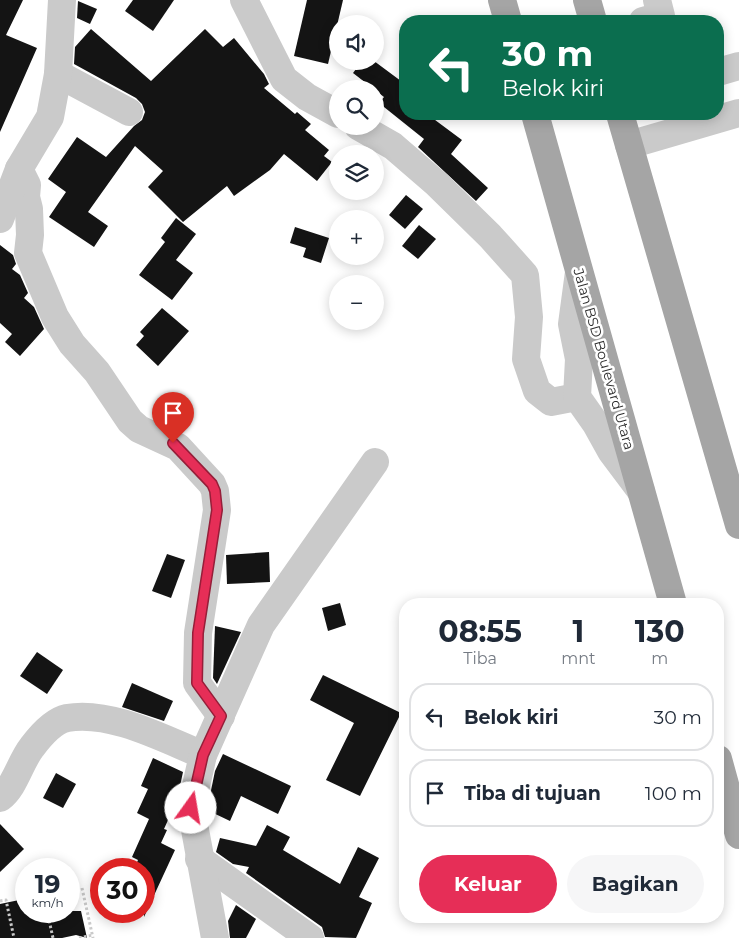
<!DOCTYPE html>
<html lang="id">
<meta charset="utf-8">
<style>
:root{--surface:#fff;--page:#f6f6f7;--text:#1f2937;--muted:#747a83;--line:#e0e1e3;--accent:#e62e57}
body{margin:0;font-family:Montserrat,sans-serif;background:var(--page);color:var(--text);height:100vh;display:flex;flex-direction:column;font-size:19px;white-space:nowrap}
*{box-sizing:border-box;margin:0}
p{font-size:16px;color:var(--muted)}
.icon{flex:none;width:28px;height:28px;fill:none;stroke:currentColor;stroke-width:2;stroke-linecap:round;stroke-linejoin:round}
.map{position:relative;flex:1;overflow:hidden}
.details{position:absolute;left:399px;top:598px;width:325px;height:325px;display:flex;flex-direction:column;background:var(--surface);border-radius:20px;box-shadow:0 2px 12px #0003}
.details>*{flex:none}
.top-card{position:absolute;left:399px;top:15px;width:325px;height:105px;border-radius:20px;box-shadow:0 2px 12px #0003;background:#0b6e4f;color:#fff;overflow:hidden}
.fabs{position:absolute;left:329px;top:15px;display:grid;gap:10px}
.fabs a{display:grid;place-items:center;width:55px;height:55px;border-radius:50%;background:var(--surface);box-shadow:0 2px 12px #0003;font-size:25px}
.speed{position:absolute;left:15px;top:858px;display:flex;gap:10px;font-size:25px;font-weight:700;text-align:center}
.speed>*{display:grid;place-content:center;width:65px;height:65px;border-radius:50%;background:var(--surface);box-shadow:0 2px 12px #0003;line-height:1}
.speed small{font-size:12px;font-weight:400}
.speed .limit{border:8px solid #d22;background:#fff;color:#111}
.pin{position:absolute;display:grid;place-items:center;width:42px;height:42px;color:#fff;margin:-51px -21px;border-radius:50% 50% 50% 0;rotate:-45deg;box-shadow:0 0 5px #0007}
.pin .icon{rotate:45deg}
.me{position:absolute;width:55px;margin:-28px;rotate:13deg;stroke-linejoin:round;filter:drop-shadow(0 0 4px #0008)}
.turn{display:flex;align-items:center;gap:18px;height:105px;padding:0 20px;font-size:22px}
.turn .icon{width:65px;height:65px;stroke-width:2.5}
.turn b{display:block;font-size:35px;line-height:42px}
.eta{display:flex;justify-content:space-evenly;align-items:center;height:85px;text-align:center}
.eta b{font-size:30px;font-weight:700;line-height:35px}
.cta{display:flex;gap:10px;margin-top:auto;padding:10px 20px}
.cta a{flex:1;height:58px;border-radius:30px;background:var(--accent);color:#fff;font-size:20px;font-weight:700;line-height:58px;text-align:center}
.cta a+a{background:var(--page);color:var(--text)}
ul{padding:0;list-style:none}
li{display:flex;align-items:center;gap:15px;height:68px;margin:0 10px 8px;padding:0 10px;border:2px solid var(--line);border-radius:20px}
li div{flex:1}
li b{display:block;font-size:19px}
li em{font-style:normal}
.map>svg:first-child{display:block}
</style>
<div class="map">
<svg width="739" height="938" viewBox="0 0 739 938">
<rect width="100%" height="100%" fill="#fff"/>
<!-- building -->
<g fill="#141414">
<polygon points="0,0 23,0 6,35 37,48 0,132"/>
<polygon points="133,0 174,0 153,31 125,11"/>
<polygon points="307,0 343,0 328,64 294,56"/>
<polygon points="78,1 97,9 90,24 77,18"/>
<polygon points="91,29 151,81 205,29 223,47 234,38 264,74 269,84 264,88 295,114 297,112 311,124 305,130 329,150 324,156 332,162 317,181 284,154 270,170 234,196 227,186 183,222 148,187 163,171 135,146 88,212 108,226 94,247 49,217 66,192 48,179 77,137 106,157 134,126 142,120 145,112 142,104 136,98 74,64 75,47"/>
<polygon points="362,61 374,61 405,84 405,114 427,114 462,140 451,154 488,188 476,201 418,147 424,139 379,103 384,97 353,73"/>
<polygon points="406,195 423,209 405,229 389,215"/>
<polygon points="176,218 196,234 176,260 193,273 172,300 139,275 165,242 161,238"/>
<polygon points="419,225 436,239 418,259 402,246"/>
<polygon points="295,227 329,238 321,263 303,257 306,248 290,243"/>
<polygon points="0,245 13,255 16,264 12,269 20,275 28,293 24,298 34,307 44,329 20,356 5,342 12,334 0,323"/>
<polygon points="162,308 189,331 158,366 136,345 144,336 140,332"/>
<polygon points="269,552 270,582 227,584 226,555"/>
<polygon points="167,554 185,560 171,598 152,591"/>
<polygon points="340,603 346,625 328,631 322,608"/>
<polygon points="215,626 241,632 217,684 213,678"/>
<polygon points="37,652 63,670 47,694 20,676"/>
<polygon points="323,675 401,713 360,796 326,780 354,723 310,700"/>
<polygon points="132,683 173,701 164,721 122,707"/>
<polygon points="223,754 291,786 278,814 241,796 230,821 207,810 215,771"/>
<polygon points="153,758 183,772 177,800 164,829 167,830 161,843 175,850 144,917 144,869 134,869 138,860 132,857 149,819 137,813 148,789 141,786"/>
<polygon points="56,773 76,784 63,808 43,798"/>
<polygon points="0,824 24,849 0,872"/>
<polygon points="267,825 290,837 283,850 340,884 358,847 379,858 359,897 372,903 356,938 325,937 322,927 246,873 249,867 233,864 216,852 220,838 256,846"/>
<polygon points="24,899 26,911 81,911 87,938 76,935 62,938 0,938 0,904"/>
<polygon points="236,905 256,919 246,938 230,938 228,921"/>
</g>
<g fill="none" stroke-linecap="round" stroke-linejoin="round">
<!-- path -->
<g stroke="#cacaca" stroke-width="3" stroke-dasharray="2.5 2.5" stroke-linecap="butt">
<polyline points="82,888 93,938"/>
<polyline points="0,901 6,900 14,938"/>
<polyline points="47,911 53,938"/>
<polyline points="79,938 93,935"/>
</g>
<!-- minor -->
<g stroke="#cacaca" stroke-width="28">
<polyline points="244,0 284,79 307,97 338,114"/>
<polyline points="643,21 661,16 657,0"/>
<polyline points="718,72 739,66"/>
<polyline points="58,74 129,112"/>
<polyline points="358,126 393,146 437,184 490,236 525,275 529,317 526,359 537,391 551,402 577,397"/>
<polyline points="629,145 739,113"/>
<polyline points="19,169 27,185 26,197 29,209 30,235 28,253 55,317 72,344 97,372 130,421 139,429 178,447 212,484 215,491 217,510 198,633 197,683 221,716"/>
<polyline points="0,219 19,169 50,117 58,74 62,0"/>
<polyline points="579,272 572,324 579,359 577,397 596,424 611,451 641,491"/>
<path d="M0,798C15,787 20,762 32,747C41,735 53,721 67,718C110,710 164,739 203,755"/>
<polyline points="199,859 310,938"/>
<polyline points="215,938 191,808 203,755 261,625 375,462"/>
</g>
<!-- major -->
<g stroke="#a5a5a5" stroke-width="28">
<polyline points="502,0 508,21"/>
<polyline points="587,0 593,21"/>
<polyline points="535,114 673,604"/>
<polyline points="620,114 739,525"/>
<polyline points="718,759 739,835"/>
</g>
</g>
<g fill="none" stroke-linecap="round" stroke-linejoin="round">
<!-- route casing -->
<g stroke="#961e39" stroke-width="12">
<polyline id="route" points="173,443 212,484 215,491 217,510 198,633 197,683 221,716 203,755 191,808"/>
</g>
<!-- route -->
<use href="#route" stroke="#e62e57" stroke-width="9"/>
</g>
<g text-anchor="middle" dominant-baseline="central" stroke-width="5" stroke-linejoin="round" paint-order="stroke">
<!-- street labels -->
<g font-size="14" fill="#2d2d2d" stroke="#fff">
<text transform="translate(604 359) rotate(74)">Jalan BSD Boulevard Utara</text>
</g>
</g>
</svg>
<div class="fabs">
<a><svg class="icon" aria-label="sound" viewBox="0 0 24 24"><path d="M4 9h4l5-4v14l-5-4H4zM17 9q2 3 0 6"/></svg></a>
<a><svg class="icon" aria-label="search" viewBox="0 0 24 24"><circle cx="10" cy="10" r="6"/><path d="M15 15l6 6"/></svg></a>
<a><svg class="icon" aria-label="layers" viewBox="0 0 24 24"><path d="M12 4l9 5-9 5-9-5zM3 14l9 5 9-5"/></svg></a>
<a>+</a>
<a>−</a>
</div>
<div class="speed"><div>19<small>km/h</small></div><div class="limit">30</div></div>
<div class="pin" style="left:173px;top:443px;background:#d93025"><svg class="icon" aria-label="arrive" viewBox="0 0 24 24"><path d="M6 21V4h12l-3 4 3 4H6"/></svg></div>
<svg class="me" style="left:191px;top:808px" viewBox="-20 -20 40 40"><circle r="19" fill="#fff"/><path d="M0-13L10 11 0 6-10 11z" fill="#e62e57"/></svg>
<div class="top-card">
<div class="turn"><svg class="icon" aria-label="left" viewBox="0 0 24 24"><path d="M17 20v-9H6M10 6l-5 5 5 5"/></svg><div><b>30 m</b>Belok kiri</div></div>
</div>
<section class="details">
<div class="eta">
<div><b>08:55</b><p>Tiba</p></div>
<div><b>1</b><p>mnt</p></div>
<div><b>130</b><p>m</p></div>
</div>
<ul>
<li><svg class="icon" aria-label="left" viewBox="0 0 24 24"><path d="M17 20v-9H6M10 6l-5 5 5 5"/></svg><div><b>Belok kiri</b></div><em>30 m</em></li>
<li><svg class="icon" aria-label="arrive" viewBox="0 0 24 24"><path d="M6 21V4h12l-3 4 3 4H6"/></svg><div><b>Tiba di tujuan</b></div><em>100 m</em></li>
</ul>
<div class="cta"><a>Keluar</a><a>Bagikan</a></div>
</section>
</div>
